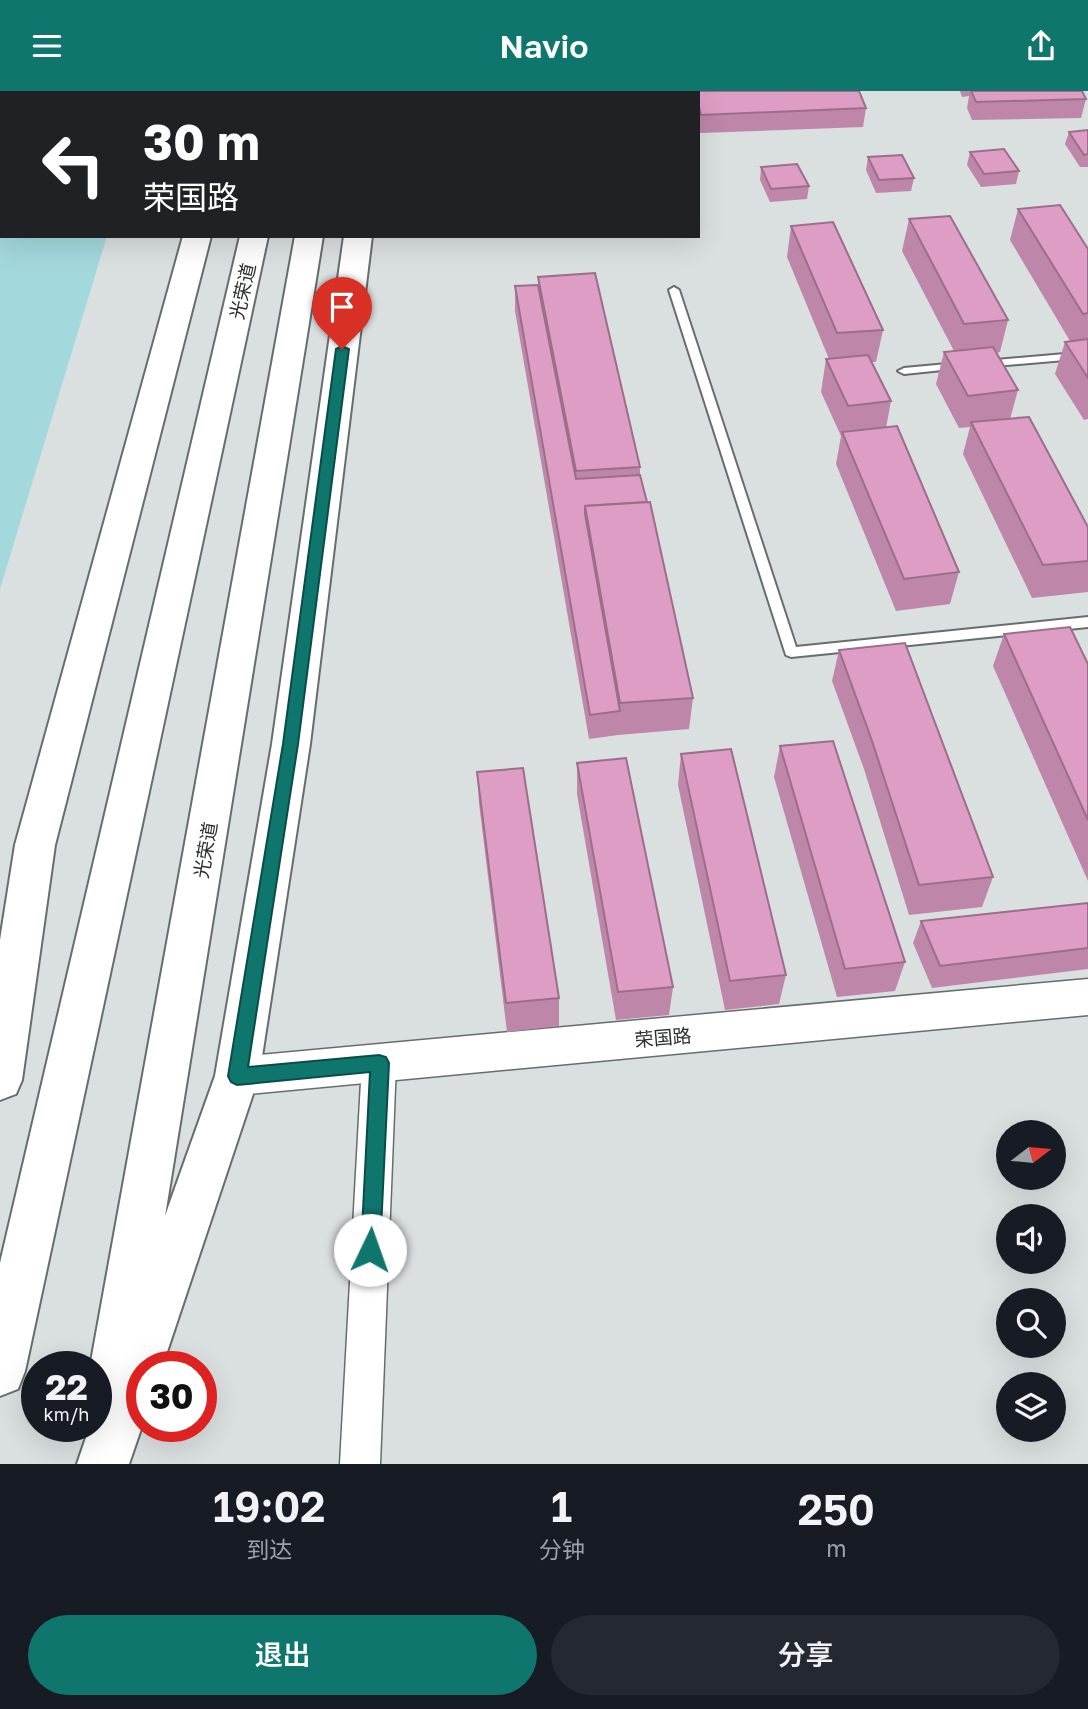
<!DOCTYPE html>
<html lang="zh">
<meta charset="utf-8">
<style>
:root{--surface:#171b24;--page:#242831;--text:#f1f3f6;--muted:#9ea1a6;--accent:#0f766e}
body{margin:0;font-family:"Golos Text","Noto Sans SC",sans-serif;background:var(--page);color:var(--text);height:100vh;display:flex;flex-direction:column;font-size:26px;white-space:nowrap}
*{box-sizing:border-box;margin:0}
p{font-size:23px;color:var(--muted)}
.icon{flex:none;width:38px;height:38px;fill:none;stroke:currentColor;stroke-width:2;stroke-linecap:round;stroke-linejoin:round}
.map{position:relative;height:1373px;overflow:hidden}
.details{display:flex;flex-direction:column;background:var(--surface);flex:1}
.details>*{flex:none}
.hud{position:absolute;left:0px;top:0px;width:700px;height:147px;box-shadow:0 7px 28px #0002;background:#202124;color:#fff;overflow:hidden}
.needle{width:46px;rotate:74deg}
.controls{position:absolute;left:996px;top:1029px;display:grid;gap:14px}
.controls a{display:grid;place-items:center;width:70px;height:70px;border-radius:50%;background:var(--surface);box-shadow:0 7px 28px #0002;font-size:35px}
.speed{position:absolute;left:21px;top:1260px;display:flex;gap:14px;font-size:35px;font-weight:700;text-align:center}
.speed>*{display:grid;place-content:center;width:91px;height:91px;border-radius:50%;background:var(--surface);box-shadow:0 7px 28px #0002;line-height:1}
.speed small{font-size:18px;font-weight:400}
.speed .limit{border:10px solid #d22;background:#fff;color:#111}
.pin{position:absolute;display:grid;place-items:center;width:60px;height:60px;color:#fff;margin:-72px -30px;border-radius:50% 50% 50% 0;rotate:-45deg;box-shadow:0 0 7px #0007}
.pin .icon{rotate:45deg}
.me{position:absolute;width:77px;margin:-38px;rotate:3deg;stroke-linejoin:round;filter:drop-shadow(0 0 5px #0008)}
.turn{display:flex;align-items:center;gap:24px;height:147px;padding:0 28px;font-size:32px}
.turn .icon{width:91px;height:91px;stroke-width:2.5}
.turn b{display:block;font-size:49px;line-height:60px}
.eta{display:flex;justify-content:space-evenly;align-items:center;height:119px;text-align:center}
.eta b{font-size:42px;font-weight:600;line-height:49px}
.primary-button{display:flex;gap:14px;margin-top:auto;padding:14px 28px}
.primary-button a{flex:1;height:80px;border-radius:42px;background:var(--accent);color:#fff;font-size:28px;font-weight:600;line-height:80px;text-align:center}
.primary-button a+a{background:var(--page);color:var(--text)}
header{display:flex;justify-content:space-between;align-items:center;height:91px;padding:0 28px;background:var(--accent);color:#fff;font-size:32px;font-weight:600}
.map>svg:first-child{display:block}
</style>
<header><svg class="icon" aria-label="menu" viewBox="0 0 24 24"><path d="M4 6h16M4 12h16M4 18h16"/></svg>Navio<svg class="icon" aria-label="share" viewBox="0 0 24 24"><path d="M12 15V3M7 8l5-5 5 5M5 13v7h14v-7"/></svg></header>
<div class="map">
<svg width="1088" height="1373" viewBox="0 0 1088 1373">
<rect width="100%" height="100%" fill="#dadfe0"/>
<!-- green -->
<polygon fill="#a3d8dc" points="0,0 152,0 2,2 2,145 107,145 0,498"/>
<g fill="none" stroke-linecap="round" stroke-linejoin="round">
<!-- service casing -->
<g stroke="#676c6c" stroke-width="4">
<g id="service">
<polygon points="674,196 679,199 796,556 1088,526 1088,536 791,566 786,564 669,199"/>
<polygon points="1088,261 1088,267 985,276 980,273 985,270"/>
<polygon points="958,272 963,275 962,277 904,283 898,280 904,277"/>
</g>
</g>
<!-- minor casing -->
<g stroke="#676c6c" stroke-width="3">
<polygon id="minor" points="379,957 391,961 396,972 380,1373 340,1373 362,972 367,961"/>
</g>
<!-- tertiary casing -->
<g stroke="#676c6c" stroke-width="3">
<polygon id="tertiary" points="1088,888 1088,924 237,1004 222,998 216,985 222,972 237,966"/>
</g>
<!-- primary casing -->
<g stroke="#676c6c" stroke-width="4">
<g id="primary">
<rect x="220" y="0" width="24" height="2"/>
<polygon points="275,0 299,0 274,2"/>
<polygon points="326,0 350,0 325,2"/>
<rect x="366" y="0" width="24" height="2"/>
<polygon points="183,145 211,145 55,754 22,989 16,1003 0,1009 0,849 15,754"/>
<polygon points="240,145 268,145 25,1280 18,1298 0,1305 0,1172"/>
<polygon points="295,145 323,145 165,1125 215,985 272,653 344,145 372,145 310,653 259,985 162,1276 142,1276 142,1335 129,1373 77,1373 90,1335 96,1335 96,1318 101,1305 96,1303 96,1276 90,1276"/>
</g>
</g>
<!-- service -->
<use href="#service" fill="#fff" fill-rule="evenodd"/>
<!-- minor -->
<use href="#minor" fill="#fff" fill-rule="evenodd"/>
<!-- tertiary -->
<use href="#tertiary" fill="#fff" fill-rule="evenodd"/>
<!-- primary -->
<use href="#primary" fill="#fff" fill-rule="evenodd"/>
</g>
<!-- wall -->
<g fill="#be87a9">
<polygon points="689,0 859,0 866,17 863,36 700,42 698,35 698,2 689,2"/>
<polygon points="960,0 1082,0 1086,8 1081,27 972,29 967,17 969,5 962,6"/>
<polygon points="1088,39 1088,76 1080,76 1065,53 1069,41"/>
<polygon points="970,61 1019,80 1016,93 981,96 967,74"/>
<polygon points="868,66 914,87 911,100 876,102 866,79"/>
<polygon points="761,76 809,95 807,108 770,111 760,89"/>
<polygon points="1018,118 1088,158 1088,328 1084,329 1055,283 1065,251 1070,250 1010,149"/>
<polygon points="909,128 1008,229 1000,261 996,262 1018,299 1010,328 1088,436 1088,501 1032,507 963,363 970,336 959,337 936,293 944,261 954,260 902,160"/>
<polygon points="791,135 883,239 876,271 872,271 891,310 886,337 959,481 950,513 896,520 836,373 841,345 821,301 826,268 829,268 787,166"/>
<polygon points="538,186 640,376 640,384 693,607 689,638 618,644 589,648 515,220 515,195 538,194"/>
<polygon points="1004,543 1088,573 1088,790 993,575"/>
<polygon points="839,559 993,786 982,816 909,824 864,678 832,590"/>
<polygon points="780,655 905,871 895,900 837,906 774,686"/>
<polygon points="681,663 786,884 779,913 725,919 678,694"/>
<polygon points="577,672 673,896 669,924 616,929 577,703"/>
<polygon points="477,681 559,907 559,935 507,941 479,712"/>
<polygon points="1088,812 1088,878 932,897 913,852 921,830"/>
</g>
<!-- building -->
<g fill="#dd9dc4" stroke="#9b6e89" stroke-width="2">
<polygon points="533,0 662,0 662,2 534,2"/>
<polygon points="695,0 859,0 866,17 701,24 698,12 698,2 696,2"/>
<polygon points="971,0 1082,0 1086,8 976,11"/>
<polygon points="1088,39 1088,63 1084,64 1069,41"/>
<polygon points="1004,58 1019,80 984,83 970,61"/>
<polygon points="902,64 914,87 879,89 868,66"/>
<polygon points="797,73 809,95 771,98 761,76"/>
<polygon points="1060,114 1088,158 1088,222 1083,223 1018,118"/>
<polygon points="950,125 1008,229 964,233 909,128"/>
<polygon points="833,131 883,239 837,242 791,135"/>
<polygon points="595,182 640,376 576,380 538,186"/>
<polygon points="538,194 576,388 640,384 647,411 585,415 585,423 620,620 590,624 515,195"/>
<polygon points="1088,248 1088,287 1065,251"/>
<polygon points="993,256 1018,299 968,305 944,261"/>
<polygon points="868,264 891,310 848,315 826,268"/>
<polygon points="1029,326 1088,436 1088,470 1043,474 971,331"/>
<polygon points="897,335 959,481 904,488 842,341"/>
<polygon points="650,411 693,607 620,612 585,415"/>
<polygon points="1070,536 1088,573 1088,729 1004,543"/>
<polygon points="905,552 993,786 919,794 871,647 839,559"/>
<polygon points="833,650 905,871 845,878 780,655"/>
<polygon points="731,658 786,884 730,890 681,663"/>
<polygon points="626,667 673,896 618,901 577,672"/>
<polygon points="523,677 559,907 506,912 477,681"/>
<polygon points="1088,812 1088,857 940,875 921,830"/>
</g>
<!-- route -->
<polygon fill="#0f766e" stroke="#0a4d48" stroke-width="2" points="342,255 349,258 298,653 248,976 379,964 386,966 389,972 380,1159 377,1166 370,1169 363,1166 361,1159 370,981 237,994 231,991 228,985 283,653 336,258"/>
<g text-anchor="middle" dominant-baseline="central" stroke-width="7" stroke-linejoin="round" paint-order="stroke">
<!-- street labels -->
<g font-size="19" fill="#2c2e2e" stroke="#fff">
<text transform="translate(242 200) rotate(-77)">光荣道</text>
<text transform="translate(205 759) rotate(-80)">光荣道</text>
<text transform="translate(663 946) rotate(-5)">荣国路</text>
</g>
</g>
</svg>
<div class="controls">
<a><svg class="needle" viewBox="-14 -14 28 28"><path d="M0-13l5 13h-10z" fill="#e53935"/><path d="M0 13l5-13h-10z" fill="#9ea1a6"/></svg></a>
<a><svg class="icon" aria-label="sound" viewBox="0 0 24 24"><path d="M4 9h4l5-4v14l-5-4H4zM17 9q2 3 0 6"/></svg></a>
<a><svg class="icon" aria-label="search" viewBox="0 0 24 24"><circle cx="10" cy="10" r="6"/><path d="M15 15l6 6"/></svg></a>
<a><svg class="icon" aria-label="layers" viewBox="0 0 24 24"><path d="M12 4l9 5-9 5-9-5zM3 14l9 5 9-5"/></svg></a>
</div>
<div class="speed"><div>22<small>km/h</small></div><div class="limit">30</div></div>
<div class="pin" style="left:342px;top:258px;background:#d93025"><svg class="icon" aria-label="arrive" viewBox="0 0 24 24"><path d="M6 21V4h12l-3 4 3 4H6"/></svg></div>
<svg class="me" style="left:370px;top:1159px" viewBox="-20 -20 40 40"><circle r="19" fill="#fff"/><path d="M0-13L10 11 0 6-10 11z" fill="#0f766e"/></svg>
<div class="hud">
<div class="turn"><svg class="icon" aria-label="left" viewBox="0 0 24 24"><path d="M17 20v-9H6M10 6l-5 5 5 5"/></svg><div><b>30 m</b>荣国路</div></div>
</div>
</div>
<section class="details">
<div class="eta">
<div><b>19:02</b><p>到达</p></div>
<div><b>1</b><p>分钟</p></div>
<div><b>250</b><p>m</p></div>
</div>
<div class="primary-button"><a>退出</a><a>分享</a></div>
</section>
